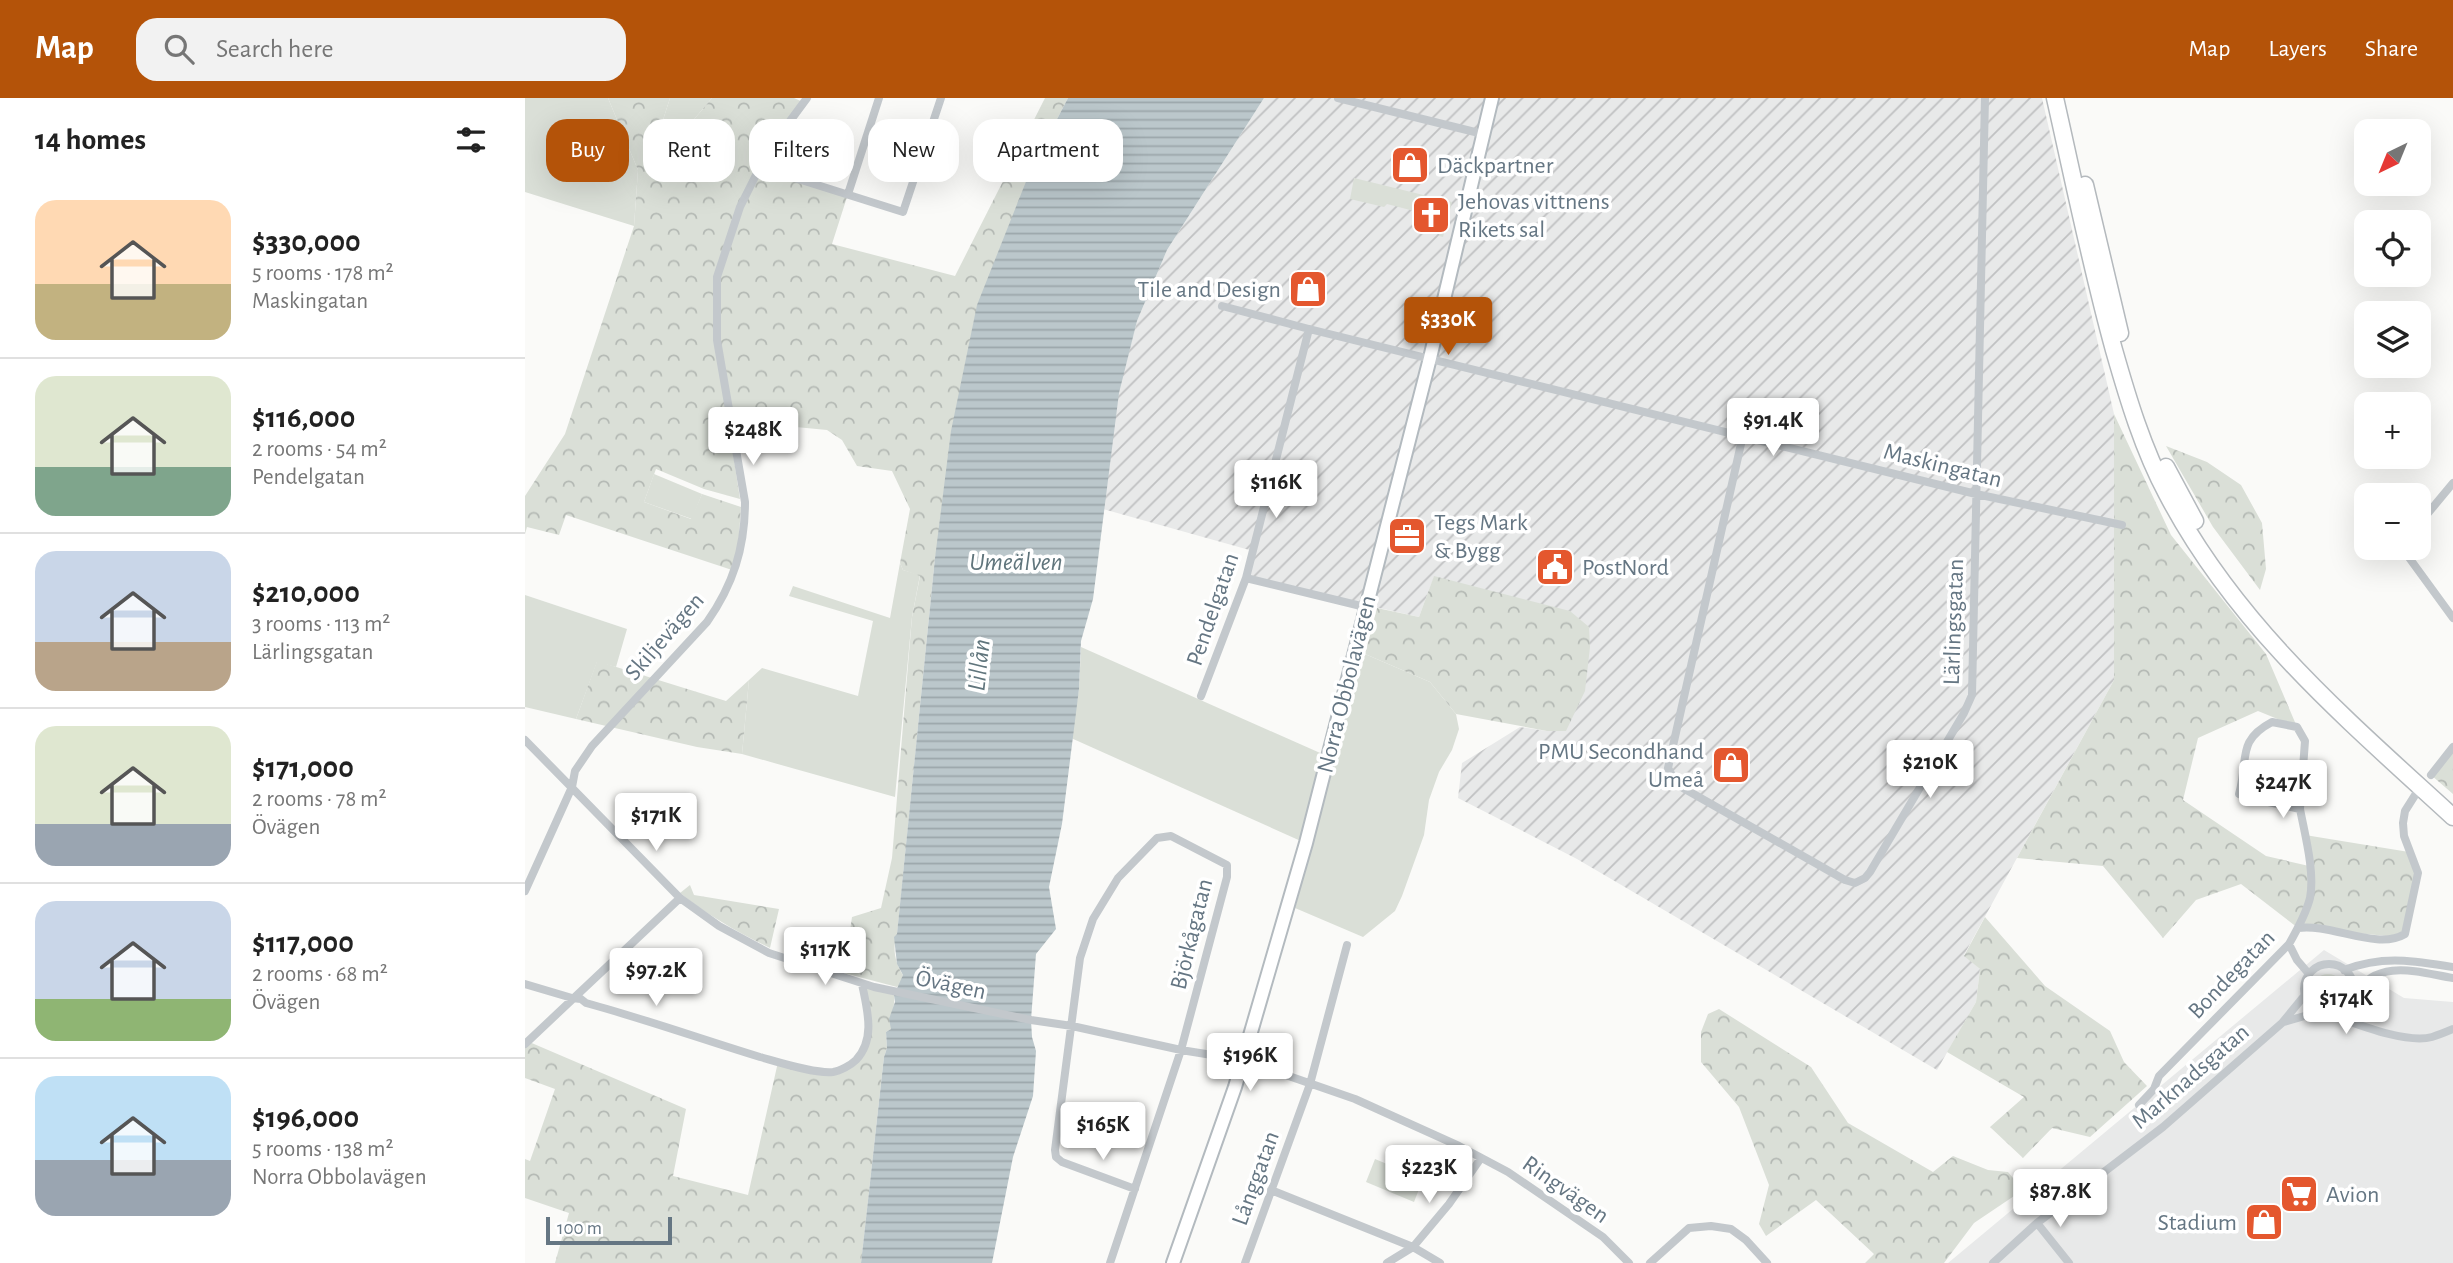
<!DOCTYPE html>
<html lang="en">
<head>
<meta charset="utf-8">
<style>
	body { margin:0; font-family:"Alegreya Sans",sans-serif; background:#f2f2f2; color:#222; height:100vh; display:flex; flex-direction:column; font-size:26px; white-space:nowrap }
	* { box-sizing:border-box; margin:0 }
	p { font-size:23px; color:#767676 }
	.icon { flex:none; width:38px; height:38px; fill:none; stroke:currentColor; stroke-width:2; stroke-linecap:round; stroke-linejoin:round }
	.map { position:relative; flex:1; overflow:hidden }
	.drawer { display:flex; flex-direction:column; background:#fff; width:525px }
	.drawer>* { flex:none }
	.guide { position:absolute; left:21px; top:21px; width:665px; height:63px; display:flex; gap:14px }
	.needle { width:46px; rotate:223deg }
	.fabs { position:absolute; left:1829px; top:21px; display:grid; gap:14px }
	.fabs a { display:grid; place-items:center; width:77px; height:77px; border-radius:14px; background:#fff; box-shadow:0 7px 28px #0002; font-size:35px }
	.scale { position:absolute; left:21px; bottom:18px; width:126px; box-sizing:border-box; padding-left:7px; border:4px solid #657683; border-top:0; font-size:19px; line-height:24px; white-space:nowrap; color:#657683; -webkit-text-stroke:5px #fff; paint-order:stroke }
	.price { position:absolute; translate:-50% -60px; padding:0 16px; border-radius:7px; background:#fff; color:#222; font-size:23px; line-height:46px; filter:drop-shadow(0 2px 4px #0008) }
	.price::after { content:''; position:absolute; left:50%; top:42px; width:21px; height:16px; margin-left:-10px; background:inherit; clip-path:polygon(0 0,100% 0,50% 100%) }
	.price.current { background:#b45309; color:#fff }
	ul { padding:0; list-style:none }
	li { display:flex; align-items:center; gap:21px; height:175px; padding:0 35px }
	li+li { border-top:2px solid #e0e0e0 }
	li span { display:grid; place-items:center; flex:none; width:196px; height:140px; border-radius:21px; color:#555 }
	li>.icon { margin-inline-start:auto }
	span .icon { width:84px; height:84px; fill:#fffc; stroke-width:1 }
	li b { font-size:30px }
	h2 { display:flex; justify-content:space-between; align-items:center; height:84px; padding:0 35px; font-size:30px }
	.tag { padding:0 24px; border-radius:21px; background:#fff; box-shadow:0 7px 28px #0002; font-size:24px; line-height:63px }
	.tag.current { background:#b45309; color:#fff }
	header { display:flex; align-items:center; gap:42px; box-sizing:border-box; height:98px; padding:0 35px; background:#b45309; color:#fff }
	header strong { font-size:33px }
	nav { display:flex; gap:38px; margin-inline-start:auto; font-size:24px }
	.search { width:490px; height:63px; background:#f2f2f2; display:flex; align-items:center; gap:18px; box-sizing:border-box; padding:0 24px; border-radius:21px; color:#767676; font-size:26px }
	main { display:flex; flex:1; min-height:0 }
	.map>svg:first-child { display:block }
	.built { fill:#e8e9e9 }
	.industrial { fill:url(#industrial-furrows) }
	.grass { fill:#dadfd7 }
	.forest { fill:url(#forest-crowns) }
	.water { fill:url(#water-rules) }
	.lines { fill:none; stroke-linecap:round; stroke-linejoin:round }
	.secondary-casing { stroke:#b3babf; stroke-width:16 }
	.highway-casing { stroke:#b4b9bd; stroke-width:19 }
	.street { stroke:#c3c8cc; stroke-width:8 }
	.secondary { stroke:#fff; stroke-width:12 }
	.highway { stroke:#fff; stroke-width:16 }
	.labels { text-anchor:middle; stroke-width:7; stroke-linejoin:round; paint-order:stroke }
	.poi-label { font-size:24px; fill:#657683; stroke:#fff; text-anchor:start }
	.street-label { font-size:24px; fill:#657683; stroke:#fff }
	.water-label { font-size:26px; font-style:italic; fill:#60757c; stroke:#fff }
</style>
</head>
<body>
<header>
<strong>Map</strong>
<div class="search"><svg class="icon" aria-label="search" viewBox="0 0 24 24"><circle cx="10" cy="10" r="6"/><path d="M15 15l6 6"/></svg>Search here</div>
<nav><a>Map</a><a>Layers</a><a>Share</a></nav>
</header>
<main>
<section class="drawer">
<h2>14 homes<svg class="icon" aria-label="filters" viewBox="0 0 24 24"><path d="M4 7h16M4 17h16"/><circle cx="9" cy="7" r="2"/><circle cx="15" cy="17" r="2"/></svg></h2>
<ul>
<li><span style="background:linear-gradient(#ffd9b3 60%,#c2b280 0)"><svg class="icon" aria-label="home" viewBox="0 0 24 24"><path d="M3 11l9-7 9 7M6 9v11h12V9"/></svg></span><div><b>$330,000</b><p>5 rooms · 178 m²</p><p>Maskingatan</p></div></li>
<li><span style="background:linear-gradient(#dfe7d0 65%,#7fa58c 0)"><svg class="icon" aria-label="home" viewBox="0 0 24 24"><path d="M3 11l9-7 9 7M6 9v11h12V9"/></svg></span><div><b>$116,000</b><p>2 rooms · 54 m²</p><p>Pendelgatan</p></div></li>
<li><span style="background:linear-gradient(#c9d6e8 65%,#b9a48a 0)"><svg class="icon" aria-label="home" viewBox="0 0 24 24"><path d="M3 11l9-7 9 7M6 9v11h12V9"/></svg></span><div><b>$210,000</b><p>3 rooms · 113 m²</p><p>Lärlingsgatan</p></div></li>
<li><span style="background:linear-gradient(#dfe7d0 70%,#9aa5b1 0)"><svg class="icon" aria-label="home" viewBox="0 0 24 24"><path d="M3 11l9-7 9 7M6 9v11h12V9"/></svg></span><div><b>$171,000</b><p>2 rooms · 78 m²</p><p>Övägen</p></div></li>
<li><span style="background:linear-gradient(#c9d6e8 70%,#8fb573 0)"><svg class="icon" aria-label="home" viewBox="0 0 24 24"><path d="M3 11l9-7 9 7M6 9v11h12V9"/></svg></span><div><b>$117,000</b><p>2 rooms · 68 m²</p><p>Övägen</p></div></li>
<li><span style="background:linear-gradient(#bfe0f5 60%,#9aa5b1 0)"><svg class="icon" aria-label="home" viewBox="0 0 24 24"><path d="M3 11l9-7 9 7M6 9v11h12V9"/></svg></span><div><b>$196,000</b><p>5 rooms · 138 m²</p><p>Norra Obbolavägen</p></div></li>
</ul>
</section>
<div class="map">
<svg width="1928" height="1165" viewBox="0 0 1928 1165">
	<defs>
		<pattern id="industrial-furrows" width="10" height="10" patternUnits="userSpaceOnUse" patternTransform="scale(1.75)"><rect width="10" height="10" fill="#e8e9e9"/><path d="M-1 1l2-2M0 10L10 0M9 11l2-2" fill="none" stroke="#c0c1c2"/></pattern>
		<pattern id="forest-crowns" width="20" height="18" patternUnits="userSpaceOnUse" patternTransform="scale(1.75)"><rect width="20" height="18" fill="#dadfd7"/><path d="M2 6a3 3 0 1 1 6 0M12 15a3 3 0 1 1 6 0" fill="none" stroke="#b4b9b4"/></pattern>
		<pattern id="water-rules" width="6" height="5" patternUnits="userSpaceOnUse" patternTransform="scale(1.75)"><rect width="6" height="5" fill="#bbc7cb"/><path d="M0 2.5h6" fill="none" stroke="#9ca6aa"/></pattern>
	</defs>
	<rect width="100%" height="100%" fill="#fafaf8"/>
	<!-- built -->
	<path class="built" d="M1799,852L1879,900L1928,904V1165H1423Z"/>
	<!-- industrial -->
	<path class="industrial" d="M739,0H1517L1589,316V582L1439,857L1455,871L1451,904L1412,972L1052,761L933,700L937,665L995,629L1022,633L909,479L894,519L721,480L728,453L578,411L593,295L612,223L642,152Z"/>
	<!-- grass -->
	<path class="grass" d="M0,0H83L113,72L109,128L0,94Z
		M145,0H187L160,32L138,22Z
		M829,80L927,104L918,139L914,138L916,128L913,127L918,105L897,101L893,114L862,106L859,109L825,101Z
		M129,376L177,396L167,421L119,404Z
		M375,465L378,472L395,477L387,519L370,699L217,656L224,582L237,570L333,598L348,523L264,498L268,488L365,520Z
		M0,497L102,531L91,569L72,564L51,621L0,609Z
		M556,549L802,658L840,556L905,584L931,616L934,631L927,652L914,674L904,702L899,737L877,798L870,813L838,839L770,810L787,748L546,640L554,591Z
		M1787 892a16 16 0 1 1 32 0a16 16 0 1 1-32 0Z
		M850,1061L898,1081L889,1104L841,1084Z"/>
	<!-- forest -->
	<path class="forest" d="M83,0H145L138,22L160,32L187,0H269L278,4L235,69L323,96L307,146L430,178L520,0H543L506,71L410,460L372,837C367,850 370,865 378,877L376,885L372,889L319,875L327,819L356,810L367,760L387,519L395,478L378,472L375,465L385,411L367,373L332,368L317,342L302,332L210,323L204,311L203,323L215,401L179,391L131,371L119,404L166,421L177,396L216,409L213,452L207,472L41,417L34,437L2,429L0,436V398L40,336L109,128L113,72Z
		M1589,316L1646,437L1741,556L1772,629L1733,613L1673,640L1658,702L1741,758L1784,768L1780,737L1884,754L1893,775L1882,829L1874,839L1773,830L1716,786L1671,802L1638,840L1578,768L1492,760L1589,582Z
		M1641,348L1682,364L1716,387L1737,425L1741,471L1735,492L1688,429Z
		M909,478L1045,513L1064,529L1065,549L1060,593L1041,633H1022L931,616L905,584L840,556L852,510L894,519Z
		M72,563L201,603L224,582L217,656L172,649L51,621Z
		M1928,649V696L1906,677Z
		M165,787L169,797L254,811L245,850C214,835 182,817 155,795Z
		M1460,819L1520,888L1585,933L1599,964L1622,988L1565,1039L1527,1030L1498,1060L1465,1029L1499,999L1422,954L1451,904L1455,871L1439,858Z
		M337,886L369,897C370,904 367,922 366,931L361,934L362,950L359,959L336,1165H30L44,1115L0,1100V1061L5,1063L30,991L0,980V945L2,943L161,1011L148,1078L223,1097L253,964L307,974L330,964L343,941Z
		M1194,911L1286,969L1323,1025L1408,1074L1428,1058L1463,1072L1483,1074L1498,1092L1449,1125L1419,1165H1340L1349,1156L1291,1102L1241,1138L1234,1126L1244,1087L1214,1009L1176,964V934L1183,916Z"/>
	<!-- water -->
	<path class="water" d="M543,0H739L642,152L612,223L594,295L568,501L556,543L554,591L537,726L524,789L531,831L511,856L506,922L507,939L511,953L508,998L488,1059L467,1165H336L359,959L362,950L361,934L366,931L364,921L370,904L369,897L378,877L372,866L369,839L372,836L410,460L426,333L452,207L506,71Z"/>
	<g class="lines">
		<defs>
			<path id="secondary" d="M648,1165L710,989L781,745L905,260L967,0"/>
			<path id="highway" d="M1530,0C1549,84 1566,169 1589,252C1603,301 1618,351 1642,396C1711,528 1820,620 1928,719
				M1560,87L1595,235
				M1641,369L1670,423"/>
		</defs>
		<!-- secondary casing -->
		<use href="#secondary" class="secondary-casing"/>
		<!-- highway casing -->
		<use href="#highway" class="highway-casing"/>
		<!-- street -->
		<path class="street" d="M813,0L958,36
			M235,69L378,114L416,0
			M323,96L354,0
			M697,208L784,231L1451,396L1597,427
			M1218,337L1143,670L1151,685L1158,690L1320,782L1330,785L1340,780L1345,774L1439,615L1447,597L1460,0
			M1894,426L1928,385
			M1877,450L1928,520
			M721,480L840,509
			M676,598L721,480L784,231
			M1747,624L1772,629L1780,643L1775,711L1721,699L1714,696C1724,661 1711,643 1747,624Z
			M0,642L155,800L194,828L244,855L349,889L506,922L547,928L656,952L718,962L830,1001L934,1048L983,1074L1078,1139L1104,1165
			M1906,677L1928,649
			M0,793L47,689L50,673L67,648L182,524C208,487 220,450 220,404L192,242V179L215,109L235,69L248,46L282,0
			M1773,830C1806,825 1852,853 1880,836L1893,775L1879,738L1878,725L1880,713L1892,694
			M1764,846L1772,862L1784,876
			M1779 891a25 25 0 1 1 50 0a25 25 0 1 1-50 0Z
			M1819,872C1859,857 1888,863 1928,869
			M0,886L47,900L56,901L61,905C120,921 176,941 235,959C253,964 290,976 308,974C315,973 326,967 331,962C351,941 342,911 337,886
			M1829,896C1854,860 1892,874 1928,880
			M1806,917C1832,926 1881,946 1907,939C1914,937 1921,934 1928,931
			M1759,924L1793,914
			M0,946L155,800
			M1614,1007L1629,991L1634,978L1764,846C1772,832 1781,816 1785,800C1790,774 1780,737 1775,711
			M746,1092L888,1149L915,1165
			M1512,1125L1544,1165
			M585,1165L656,952L702,779V767L646,738L632,740L593,780L568,821L555,860L530,1052L531,1059L537,1064L610,1091
			M720,1165L785,986L822,847
			M862,1165L888,1149L924,1106L956,1060
			M1125,1165L1164,1130L1186,1128L1206,1131L1221,1142L1242,1165
			M1468,1165L1512,1125L1638,1029L1757,925L1780,897"/>
		<!-- secondary -->
		<use href="#secondary" class="secondary"/>
		<!-- highway -->
		<use href="#highway" class="highway"/>
	</g>
	<!-- icons -->
	<defs>
		<symbol id="shop-square" viewBox="-11 -11 22 22"><rect x="-9" y="-9" width="18" height="18" rx="4" fill="#e4572e" stroke="#fff"/><path d="M-5-2.5h2.3a2.7 3.5 0 0 1 5.4 0H5L5.5 6h-11ZM-1.5-2.5h3a1.5 2.3 0 0 0-3 0Z" fill="#fff"/></symbol>
		<symbol id="church-square" viewBox="-11 -11 22 22"><rect x="-9" y="-9" width="18" height="18" rx="4" fill="#e4572e" stroke="#fff"/><path d="M-1.2-6h2.4v3.5h3.3v2.4h-3.3V6h-2.4V-.1h-3.3v-2.4h3.3Z" fill="#fff"/></symbol>
		<symbol id="office-square" viewBox="-11 -11 22 22"><rect x="-9" y="-9" width="18" height="18" rx="4" fill="#e4572e" stroke="#fff"/><path d="M-6-3h4V-5.5h4V-3h4V5H-6ZM-1-4.5V-3h2v-1.5ZM-6 0V1H6V0Z" fill="#fff"/></symbol>
		<symbol id="civic-square" viewBox="-11 -11 22 22"><rect x="-9" y="-9" width="18" height="18" rx="4" fill="#e4572e" stroke="#fff"/><path d="M-.6-6.5H3V-4.5H.6V-3L4-1V1h2V6H-6V1h2V-1L-.6-3ZM-1.2 2.5V6h2.4V2.5Z" fill="#fff"/></symbol>
		<symbol id="supermarket-square" viewBox="-11 -11 22 22"><rect x="-9" y="-9" width="18" height="18" rx="4" fill="#e4572e" stroke="#fff"/><path d="M-6-5.5h2.5l.6 2H6L4.5 2H-2.5L-4.4-4H-6ZM-1.5 3.2a1.3 1.3 0 1 0 .1 0ZM3 3.2a1.3 1.3 0 1 0 .1 0Z" fill="#fff"/></symbol>
	</defs>
	<g fill-rule="evenodd">
		<use href="#shop-square" x="863" y="45" width="44" height="44"/>
		<use href="#church-square" x="884" y="95" width="44" height="44"/>
		<use href="#shop-square" x="761" y="169" width="44" height="44"/>
		<use href="#office-square" x="860" y="416" width="44" height="44"/>
		<use href="#civic-square" x="1008" y="447" width="44" height="44"/>
		<use href="#shop-square" x="1184" y="645" width="44" height="44"/>
		<use href="#supermarket-square" x="1752" y="1074" width="44" height="44"/>
		<use href="#shop-square" x="1717" y="1102" width="44" height="44"/>
	</g>
	<g class="labels">
		<!-- poi labels -->
		<g class="poi-label">
			<text x="912" y="75">Däckpartner</text>
			<text x="933" y="111">Jehovas vittnens<tspan x="933" dy="28">Rikets sal</tspan></text>
			<text x="756" y="199" text-anchor="end">Tile and Design</text>
			<text x="909" y="432">Tegs Mark<tspan x="909" dy="28">&amp; Bygg</tspan></text>
			<text x="1057" y="477">PostNord</text>
			<text x="1179" y="661" text-anchor="end">PMU Secondhand<tspan x="1179" dy="28">Umeå</tspan></text>
			<text x="1801" y="1104">Avion</text>
			<text x="1712" y="1132" text-anchor="end">Stadium</text>
		</g>
		<!-- street labels -->
		<g class="street-label">
			<text transform="translate(1418 367) rotate(14)" y="8">Maskingatan</text>
			<text transform="translate(687 511) rotate(-71)" y="8">Pendelgatan</text>
			<text transform="translate(1428 524) rotate(-88)" y="8">Lärlingsgatan</text>
			<text transform="translate(139 538) rotate(-49)" y="8">Skiljevägen</text>
			<text transform="translate(821 586) rotate(-76)" y="8">Norra Obbolavägen</text>
			<text transform="translate(666 836) rotate(-76)" y="8">Björkågatan</text>
			<text transform="translate(1706 876) rotate(-46)" y="8">Bondegatan</text>
			<text transform="translate(426 886) rotate(12)" y="8">Övägen</text>
			<text transform="translate(1665 978) rotate(-41)" y="8">Marknadsgatan</text>
			<text transform="translate(730 1080) rotate(-70)" y="8">Långgatan</text>
			<text transform="translate(1041 1091) rotate(35)" y="8">Ringvägen</text>
		</g>
		<!-- water labels -->
		<g class="water-label">
			<text x="491" y="472">Umeälven</text>
			<text transform="translate(453 567) rotate(-84)" y="9">Lillån</text>
		</g>
	</g>
</svg>
<div class="fabs">
<a><svg class="needle" viewBox="-14 -14 28 28"><path d="M0-13l5 13h-10z" fill="#e53935"/><path d="M0 13l5-13h-10z" fill="#767676"/></svg></a>
<a><svg class="icon" aria-label="locate" viewBox="0 0 24 24"><circle cx="12" cy="12" r="6"/><path d="M12 2v4M12 18v4M2 12h4M18 12h4"/></svg></a>
<a><svg class="icon" aria-label="layers" viewBox="0 0 24 24"><path d="M12 4l9 5-9 5-9-5zM3 14l9 5 9-5"/></svg></a>
<a>+</a>
<a>−</a>
</div>
<div class="scale">100 m</div>
<b class="price current" style="left:923px;top:259px">$330K</b>
<b class="price" style="left:1248px;top:360px">$91.4K</b>
<b class="price" style="left:228px;top:369px">$248K</b>
<b class="price" style="left:751px;top:422px">$116K</b>
<b class="price" style="left:1405px;top:702px">$210K</b>
<b class="price" style="left:1758px;top:722px">$247K</b>
<b class="price" style="left:131px;top:755px">$171K</b>
<b class="price" style="left:300px;top:889px">$117K</b>
<b class="price" style="left:131px;top:910px">$97.2K</b>
<b class="price" style="left:1821px;top:938px">$174K</b>
<b class="price" style="left:725px;top:995px">$196K</b>
<b class="price" style="left:578px;top:1064px">$165K</b>
<b class="price" style="left:904px;top:1107px">$223K</b>
<b class="price" style="left:1535px;top:1131px">$87.8K</b>
<div class="guide">
<a class="tag current">Buy</a>
<a class="tag">Rent</a>
<a class="tag">Filters</a>
<a class="tag">New</a>
<a class="tag">Apartment</a>
</div>
</div>
</main>
</body>
</html>
